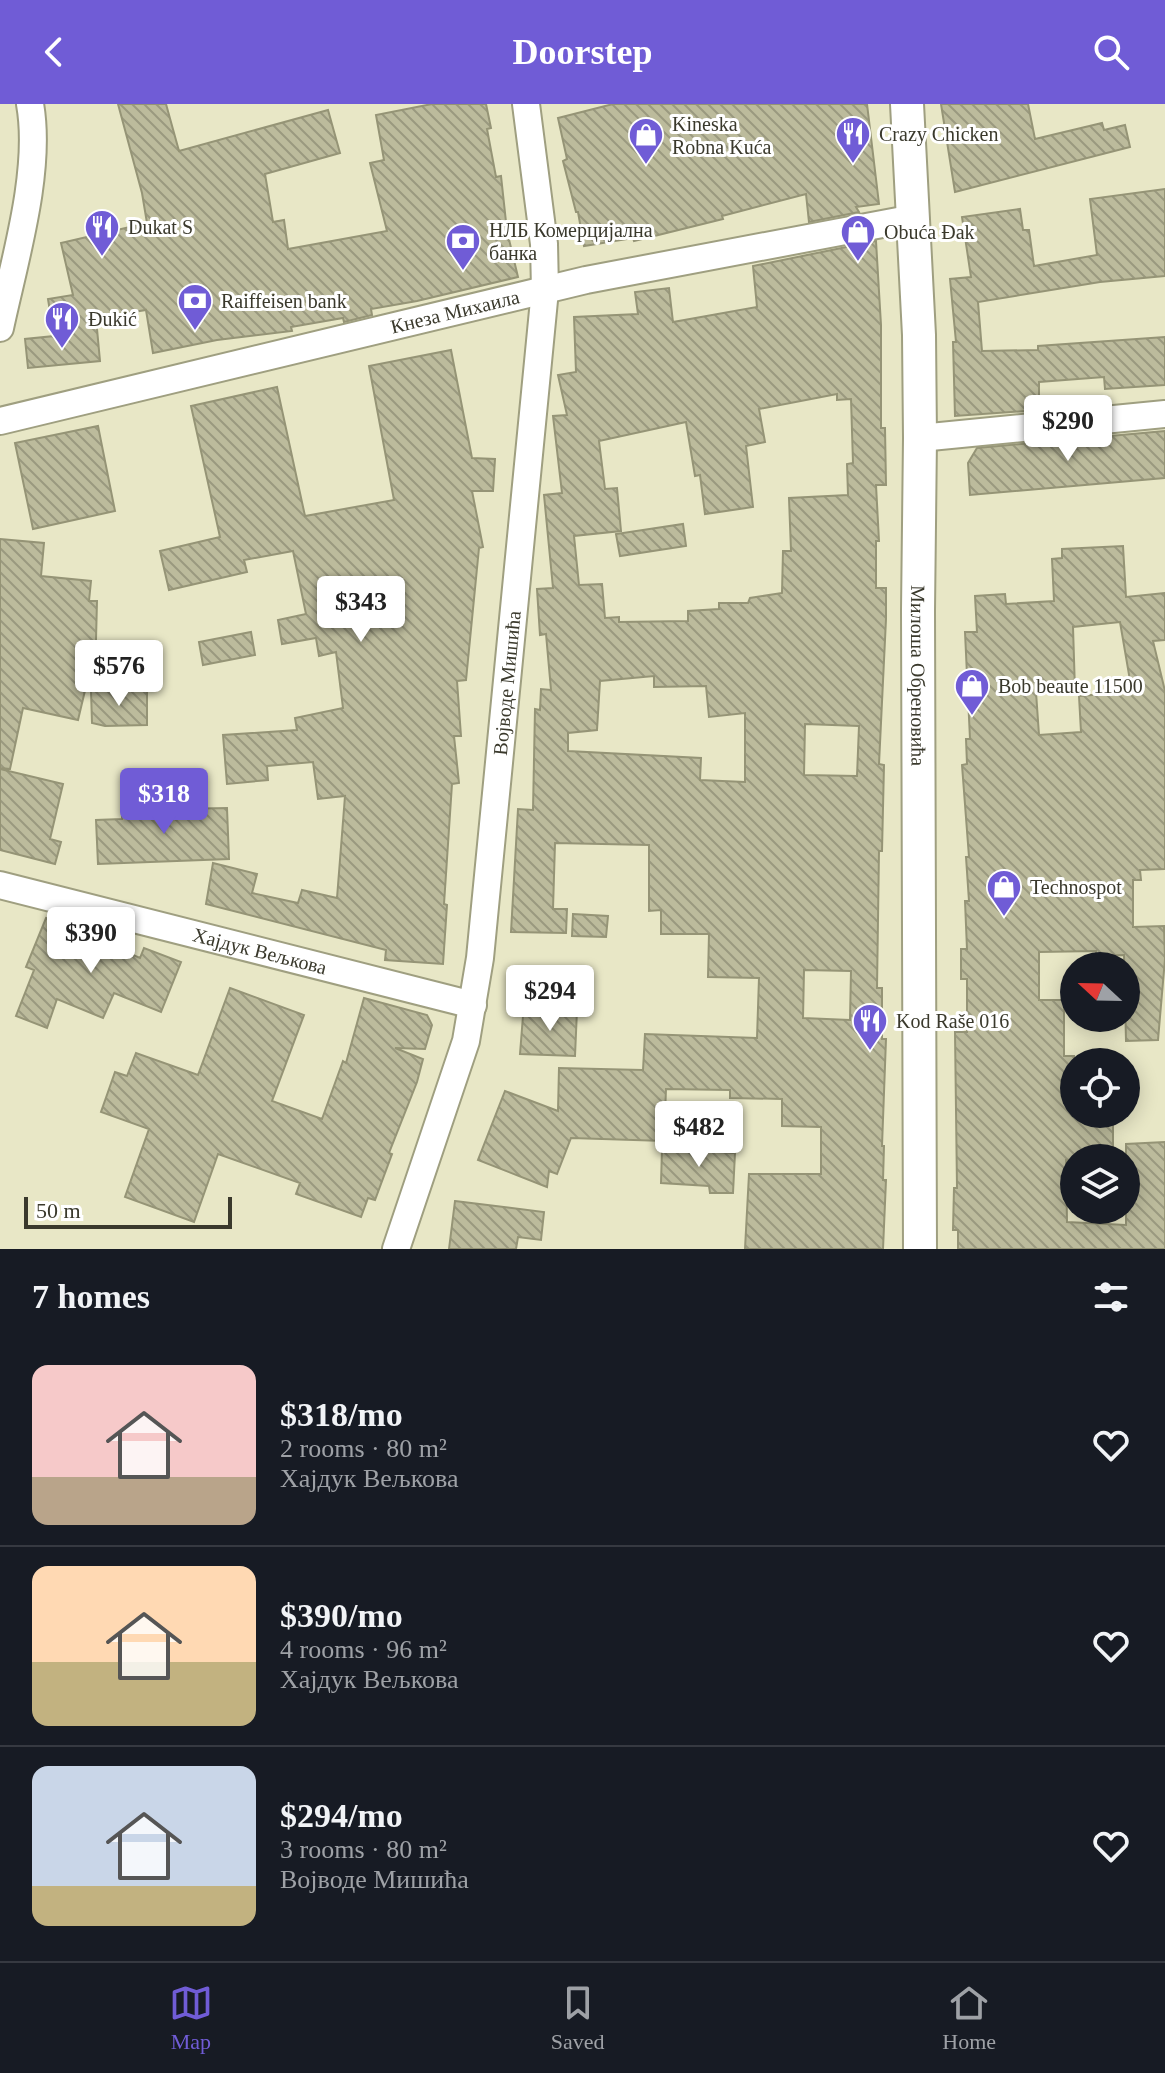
<!DOCTYPE html>
<html lang="en">
<head>
<meta charset="utf-8">
<style>
	body { margin:0; font-family:Georgia,serif; background:#242831; color:#f1f3f6; height:100vh; display:flex; flex-direction:column; font-size:30px; white-space:nowrap }
	* { box-sizing:border-box; margin:0 }
	p { font-size:26px; color:#9ea1a6 }
	.icon { flex:none; width:44px; height:44px; fill:none; stroke:currentColor; stroke-width:2; stroke-linecap:round; stroke-linejoin:round }
	.map { position:relative; height:1145px; overflow:hidden }
	.details { display:flex; flex-direction:column; background:#171b24; flex:1 }
	.details>* { flex:none }
	.needle { width:52px; rotate:292deg }
	.controls { position:absolute; left:1060px; top:848px; display:grid; gap:16px }
	.controls a { display:grid; place-items:center; width:80px; height:80px; border-radius:50%; background:#171b24; box-shadow:0 4px 20px #0003; font-size:40px }
	.scale { position:absolute; left:24px; bottom:20px; width:208px; box-sizing:border-box; padding-left:8px; border:4px solid #3a392c; border-top:0; font-size:22px; line-height:28px; white-space:nowrap; color:#3a392c; -webkit-text-stroke:6px #fff; paint-order:stroke }
	.price { position:absolute; translate:-50% -68px; padding:0 18px; border-radius:8px; background:#fff; color:#222; font-size:26px; line-height:52px; filter:drop-shadow(0 2px 4px #0008) }
	.price::after { content:''; position:absolute; left:50%; top:48px; width:24px; height:18px; margin-left:-12px; background:inherit; clip-path:polygon(0 0,100% 0,50% 100%) }
	.price.on { background:#705cd6; color:#fff }
	ul { padding:0; list-style:none }
	li { display:flex; align-items:center; gap:24px; height:200px; padding:0 32px }
	li+li { border-top:2px solid #363941 }
	li span { display:grid; place-items:center; flex:none; width:224px; height:160px; border-radius:16px; color:#555 }
	li>.icon { margin-inline-start:auto }
	span .icon { width:96px; height:96px; fill:#fffc; stroke-width:1 }
	li b { font-size:34px }
	h2 { display:flex; justify-content:space-between; align-items:center; height:96px; padding:0 32px; font-size:34px }
	header { display:flex; justify-content:space-between; align-items:center; height:104px; padding:0 32px; background:#705cd6; color:#fff; font-size:36px; font-weight:600 }
	.dock { display:flex; justify-content:space-around; align-items:center; height:112px; border-top:2px solid #363941; background:#171b24; font-size:22px; color:#9ea1a6 }
	.dock a { display:grid; justify-items:center; gap:4px }
	.dock .on { color:#705cd6 }
	.map>svg:first-child { display:block }
	.building { fill:url(#building-back-hatch); stroke:#959476; stroke-width:2; fill-rule:evenodd }
	.lines { fill:none; stroke-linecap:round; stroke-linejoin:round }
	.minor-casing { stroke:#9f9f80; stroke-width:30 }
	.tertiary-casing { stroke:#9f9f80; stroke-width:36 }
	.minor { stroke:#fff; stroke-width:26 }
	.tertiary { stroke:#fff; stroke-width:32 }
	.labels { text-anchor:middle; stroke-width:6; stroke-linejoin:round; paint-order:stroke }
	.poi-label { font-size:20px; fill:#3a392c; stroke:#fff; text-anchor:start }
	.street-label { font-size:20px; fill:#3a392c; stroke:#fff }
</style>
</head>
<body>
<header><svg class="icon" aria-label="back" viewBox="0 0 24 24"><path d="M15 5l-7 7 7 7"/></svg>Doorstep<svg class="icon" aria-label="search" viewBox="0 0 24 24"><circle cx="10" cy="10" r="6"/><path d="M15 15l6 6"/></svg></header>
<div class="map">
<svg width="1165" height="1145" viewBox="0 0 1165 1145">
	<defs>
		<pattern id="building-back-hatch" width="6" height="6" patternUnits="userSpaceOnUse" patternTransform="scale(2)"><rect width="6" height="6" fill="#bcbb9c"/><path d="M-1 5l2 2M0 0l6 6M5-1l2 2" fill="none" stroke="#9a997f"/></pattern>
	</defs>
	<rect width="100%" height="100%" fill="#e8e7c6"/>
	<!-- building -->
	<path class="building" d="M118,0H166L179,47L328,6L340,49L265,70L273,118L284,116L288,145L387,127L370,59L384,56L376,11L432,0H486L491,24L487,25L496,73L501,72L507,127L518,173L417,197L371,205L372,211L344,218L343,214L291,223L292,227L217,236L153,249L146,206L96,214L100,257L28,264L25,235L54,232L48,195L73,191L61,139L147,119L142,89Z
		M613,0H867L879,100L856,103L859,108L809,118L806,90L722,112L723,115L634,137L633,134L584,142L578,108H576L563,57L567,55L558,14Z
		M941,0H1028L1035,35L1102,19L1104,26L1125,21L1130,43L955,88Z
		M1165,85V172L1100,178L978,198L982,247L1038,246V242L1165,233V281L1105,285L1104,273L1039,278V306L955,312L953,238H956L950,175L971,173L962,113L1020,105L1023,126H1029L1034,162L1097,151L1090,95Z
		M876,137L881,221V324H885L886,381H876L879,437H876V484H886V515L879,660L884,661L882,747H879L877,884H882V935H886L882,1042H884L883,1076H886L883,1145H745L749,1070H821V1023L782,1022V995L730,994V986L666,985L664,1037L571,1034L557,1070L549,1067L547,1083L478,1056L505,987L558,1007L559,964L643,966L645,930L757,934L759,874L708,873L709,830H661V806L649,807V741L555,739L553,805H567L566,829L511,828L518,705L533,706L535,605L540,606L541,585L551,586L546,530L540,531L537,485L553,484L544,391L562,389L553,312L567,311L558,271L576,268L574,213L638,210L635,188L669,184L673,218L757,203L753,162ZM837,290V296L851,295L853,359L847,360L848,391L789,394L791,447H783L782,489L750,494L748,499H719V505L688,507V517L619,518V513L605,514L602,480L579,481L574,432L621,427L617,384L605,385L599,337L686,318L695,372L700,371L705,410L753,403L746,342L765,338L759,305ZM654,572V583L706,582L709,613L745,609V678L700,676L701,654L568,647V629L597,626L600,577ZM805,620L859,622L857,672L804,671ZM804,866L851,867L850,916L803,914Z
		M451,246L472,354L495,355L493,387H472L483,443L479,444L466,576L457,577L461,632H454L459,679L452,680L444,800L447,801L443,860L385,856L386,846L206,800L213,759L257,770L252,789L298,799L302,786L337,794L345,692L318,695L313,658L267,662L268,676L227,680L223,631L297,626L295,614L343,604L336,548L319,552L316,534L282,540L278,516L306,510L293,447L244,456L247,468L169,486L160,447L220,433L191,302L277,283L305,412L394,396L369,262Z
		M98,322L115,407L33,425L15,339Z
		M1165,327V374L970,391L968,359L977,344Z
		M683,420L686,442L620,452L616,430Z
		M0,435L44,439L41,472L91,477L89,497H97L95,574H88L78,616L23,604L10,665L0,664Z
		M1123,442L1126,493L1165,489V536L1153,537L1165,587V765L1140,766L1141,776H1133V823L1164,822L1165,855L1158,936L1126,937L1124,851L1096,852V847L1039,848V896H1064V952H1074V1012L1113,1013V1054L1066,1056L1067,1118L1126,1121V1040L1165,1038V1145H958V1126H953L954,1084H957L955,928H967V875H961V845H967L965,797H969L966,753H969L962,661L967,660L966,635H970L965,528H977L975,492L1005,490L1006,500L1054,497L1052,455L1062,454V445ZM1120,518L1132,588L1079,592L1081,628L1039,631L1036,588L1075,587L1073,523Z
		M251,528L255,551L203,561L199,538Z
		M147,586V621L105,622L92,619L91,587Z
		M0,665L63,680L50,735L61,738L55,760L0,746Z
		M227,704L229,755L98,760L96,716L122,715V706Z
		M573,810L608,812L606,833L572,832Z
		M46,814L140,854L144,844L181,858L161,908L114,889L103,914L57,895L47,924L16,912L34,866L26,863Z
		M230,884L304,911L272,997L322,1015L343,957L346,959L364,894L427,911L432,921L425,945L395,944L423,955L417,978L389,1049L392,1050L375,1096L368,1094L361,1113L296,1090L300,1079L218,1050L194,1118L125,1093L149,1025L101,1008L115,968L127,972L136,949L198,971Z
		M539,905L577,906L575,952L520,950L523,912H538Z
		M662,1045L735,1049L733,1089H710L709,1082L661,1079Z
		M455,1097L544,1108L541,1136L518,1133L516,1145H449Z"/>
	<g class="lines">
		<defs>
			<g id="minor">
				<path d="M0,224C14,158 42,67 30,0"/>
				<path id="s1" d="M0,317L586,176L914,114"/>
				<path d="M920,334L1165,310"/>
				<path id="s2" d="M0,781L473,901"/>
				<path id="s3" d="M396,1145L466,937L480,854L545,186L544,140L526,0"/>
			</g>
			<g id="tertiary">
				<path id="s4" d="M907,0L919,231L920,334L918,507L920,1145"/>
			</g>
		</defs>
		<!-- minor casing -->
		<use href="#minor" class="minor-casing"/>
		<!-- tertiary casing -->
		<use href="#tertiary" class="tertiary-casing"/>
		<!-- minor -->
		<use href="#minor" class="minor"/>
		<!-- tertiary -->
		<use href="#tertiary" class="tertiary"/>
	</g>
	<!-- icons -->
	<defs>
		<symbol id="restaurant-pin" viewBox="-11 -11 22 30"><path d="M0 17L-7.5 6A9.5 9.5 0 1 1 7.5 6Z" fill="#705cd6" stroke="#fff"/><path d="M-5-6h1v4h1v-4h1v4h1v-4h1v5L-1.5 .5V6h-2V.5L-5-1ZM5-6V6H3V1.5H1.5Q1.5-4 5-6Z" fill="#fff"/></symbol>
		<symbol id="shop-pin" viewBox="-11 -11 22 30"><path d="M0 17L-7.5 6A9.5 9.5 0 1 1 7.5 6Z" fill="#705cd6" stroke="#fff"/><path d="M-5-2.5h2.3a2.7 3.5 0 0 1 5.4 0H5L5.5 6h-11ZM-1.5-2.5h3a1.5 2.3 0 0 0-3 0Z" fill="#fff"/></symbol>
		<symbol id="bank-pin" viewBox="-11 -11 22 30"><path d="M0 17L-7.5 6A9.5 9.5 0 1 1 7.5 6Z" fill="#705cd6" stroke="#fff"/><path d="M-6-4H6V4H-6ZM0-2.3a2.3 2.3 0 1 0 0 4.6a2.3 2.3 0 1 0 0-4.6Z" fill="#fff"/></symbol>
	</defs>
	<g fill-rule="evenodd">
		<use href="#restaurant-pin" x="833" y="10" width="40" height="54"/>
		<use href="#shop-pin" x="626" y="11" width="40" height="54"/>
		<use href="#restaurant-pin" x="82" y="103" width="40" height="54"/>
		<use href="#shop-pin" x="838" y="108" width="40" height="54"/>
		<use href="#bank-pin" x="443" y="117" width="40" height="54"/>
		<use href="#bank-pin" x="175" y="177" width="40" height="54"/>
		<use href="#restaurant-pin" x="42" y="195" width="40" height="54"/>
		<use href="#shop-pin" x="952" y="562" width="40" height="54"/>
		<use href="#shop-pin" x="984" y="763" width="40" height="54"/>
		<use href="#restaurant-pin" x="850" y="897" width="40" height="54"/>
	</g>
	<g class="labels">
		<!-- poi labels -->
		<g class="poi-label">
			<text x="672" y="27">Kineska<tspan x="672" dy="23">Robna Kuća</tspan></text>
			<text x="879" y="37">Crazy Chicken</text>
			<text x="128" y="130">Dukat S</text>
			<text x="489" y="133">НЛБ Комерцијална<tspan x="489" dy="23">банка</tspan></text>
			<text x="884" y="135">Obuća Đak</text>
			<text x="221" y="204">Raiffeisen bank</text>
			<text x="88" y="222">Đukić</text>
			<text x="998" y="589">Bob beaute 11500</text>
			<text x="1030" y="790">Technospot</text>
			<text x="896" y="924">Kod Raše 016</text>
		</g>
		<!-- street labels -->
		<g class="street-label">
			<text dy="7" stroke="none"><textPath href="#s1" startOffset="468">Кнеза Михаила</textPath></text>
			<text dy="7" stroke="none"><textPath href="#s4" startOffset="572">Милоша Обреновића</textPath></text>
			<text dy="7" stroke="none"><textPath href="#s3" startOffset="580">Војводе Мишића</textPath></text>
			<text dy="7" stroke="none"><textPath href="#s2" startOffset="268">Хајдук Вељкова</textPath></text>
		</g>
	</g>
</svg>
<div class="controls">
<a><svg class="needle" viewBox="-14 -14 28 28"><path d="M0-13l5 13h-10z" fill="#e53935"/><path d="M0 13l5-13h-10z" fill="#9ea1a6"/></svg></a>
<a><svg class="icon" aria-label="locate" viewBox="0 0 24 24"><circle cx="12" cy="12" r="6"/><path d="M12 2v4M12 18v4M2 12h4M18 12h4"/></svg></a>
<a><svg class="icon" aria-label="layers" viewBox="0 0 24 24"><path d="M12 4l9 5-9 5-9-5zM3 14l9 5 9-5"/></svg></a>
</div>
<div class="scale">50 m</div>
<b class="price" style="left:1068px;top:359px">$290</b>
<b class="price" style="left:361px;top:540px">$343</b>
<b class="price" style="left:119px;top:604px">$576</b>
<b class="price on" style="left:164px;top:732px">$318</b>
<b class="price" style="left:91px;top:871px">$390</b>
<b class="price" style="left:550px;top:929px">$294</b>
<b class="price" style="left:699px;top:1065px">$482</b>
</div>
<section class="details">
<h2>7 homes<svg class="icon" aria-label="filters" viewBox="0 0 24 24"><path d="M4 7h16M4 17h16"/><circle cx="9" cy="7" r="2"/><circle cx="15" cy="17" r="2"/></svg></h2>
<ul>
<li><span style="background:linear-gradient(#f6c9c9 70%,#b9a48a 0)"><svg class="icon" aria-label="home" viewBox="0 0 24 24"><path d="M3 11l9-7 9 7M6 9v11h12V9"/></svg></span><div><b>$318/mo</b><p>2 rooms · 80 m²</p><p>Хајдук Вељкова</p></div><svg class="icon" aria-label="heart" viewBox="0 0 24 24"><path d="M12 20l-8-8c-3-5 5-10 8-4 3-6 11-1 8 4z"/></svg></li>
<li><span style="background:linear-gradient(#ffd9b3 60%,#c2b280 0)"><svg class="icon" aria-label="home" viewBox="0 0 24 24"><path d="M3 11l9-7 9 7M6 9v11h12V9"/></svg></span><div><b>$390/mo</b><p>4 rooms · 96 m²</p><p>Хајдук Вељкова</p></div><svg class="icon" aria-label="heart" viewBox="0 0 24 24"><path d="M12 20l-8-8c-3-5 5-10 8-4 3-6 11-1 8 4z"/></svg></li>
<li><span style="background:linear-gradient(#c9d6e8 75%,#c2b280 0)"><svg class="icon" aria-label="home" viewBox="0 0 24 24"><path d="M3 11l9-7 9 7M6 9v11h12V9"/></svg></span><div><b>$294/mo</b><p>3 rooms · 80 m²</p><p>Војводе Мишића</p></div><svg class="icon" aria-label="heart" viewBox="0 0 24 24"><path d="M12 20l-8-8c-3-5 5-10 8-4 3-6 11-1 8 4z"/></svg></li>
</ul>
</section>
<nav class="dock">
<a class="on"><svg class="icon" aria-label="map" viewBox="0 0 24 24"><path d="M3 6l6-2 6 2 6-2v14l-6 2-6-2-6 2zM9 4v14M15 6v14"/></svg>Map</a>
<a><svg class="icon" aria-label="saved" viewBox="0 0 24 24"><path d="M7 4h10v16l-5-4-5 4z"/></svg>Saved</a>
<a><svg class="icon" aria-label="home" viewBox="0 0 24 24"><path d="M3 11l9-7 9 7M6 9v11h12V9"/></svg>Home</a>
</nav>
</body>
</html>
